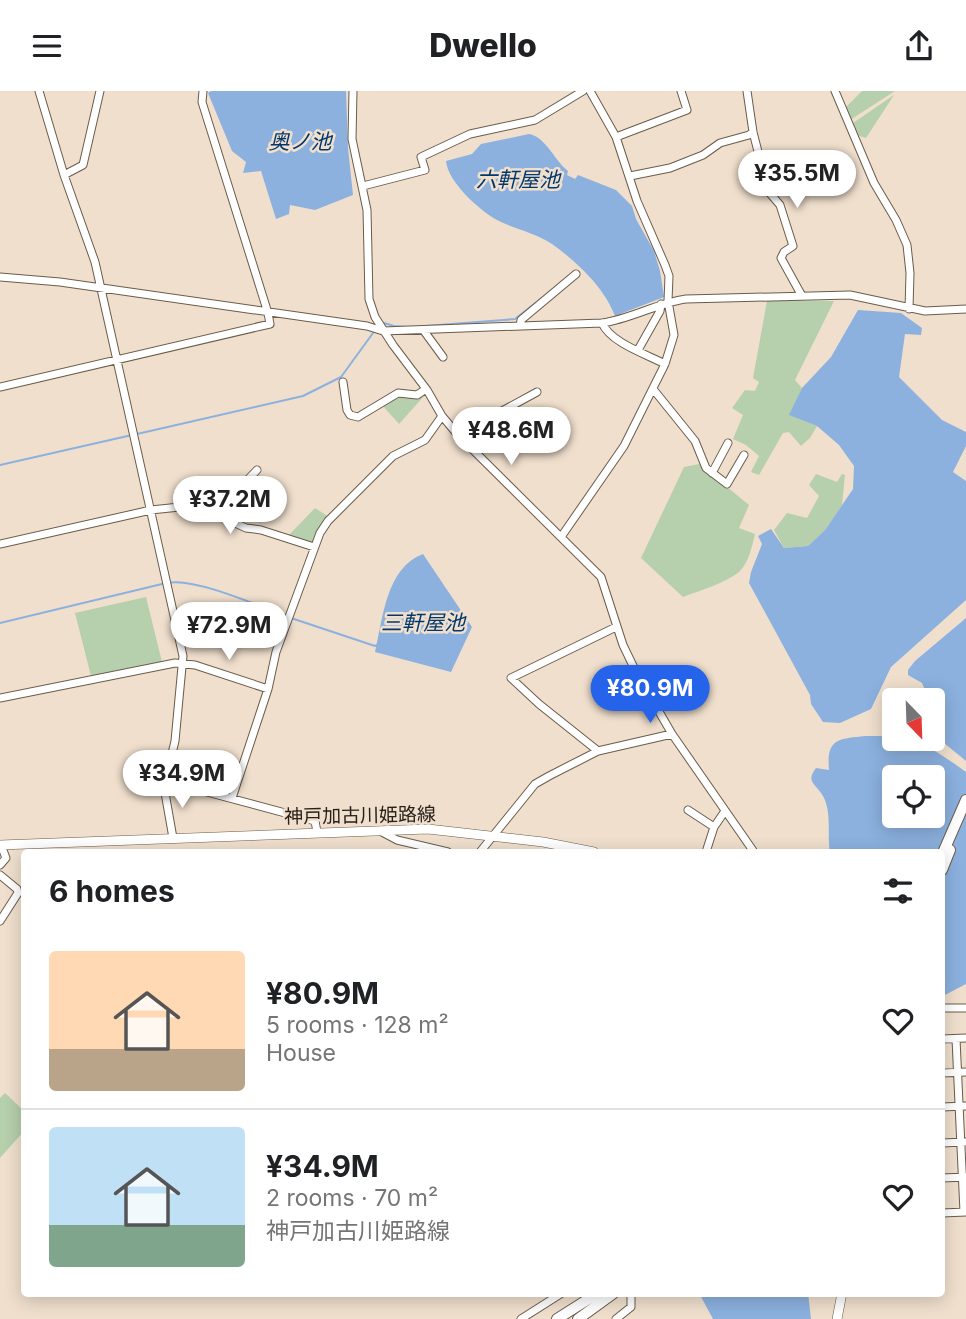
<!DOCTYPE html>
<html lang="en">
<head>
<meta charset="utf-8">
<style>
	body { margin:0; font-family:Inter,"Noto Sans JP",sans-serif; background:#f6f6f6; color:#202124; height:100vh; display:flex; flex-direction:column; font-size:26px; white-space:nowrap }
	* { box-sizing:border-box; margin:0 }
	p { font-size:23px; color:#757577 }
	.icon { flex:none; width:38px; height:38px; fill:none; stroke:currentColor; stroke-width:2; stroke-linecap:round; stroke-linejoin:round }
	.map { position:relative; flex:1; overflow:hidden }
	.side { position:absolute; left:21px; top:758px; width:924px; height:448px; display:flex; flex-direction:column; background:#fff; border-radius:7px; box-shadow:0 4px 18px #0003 }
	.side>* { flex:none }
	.needle { width:46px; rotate:157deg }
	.fabs { position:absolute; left:882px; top:597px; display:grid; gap:14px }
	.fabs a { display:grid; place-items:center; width:63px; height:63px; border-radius:7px; background:#fff; box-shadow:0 4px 18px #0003; font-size:35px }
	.price { position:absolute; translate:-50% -60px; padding:0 16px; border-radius:24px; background:#fff; color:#222; font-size:23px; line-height:46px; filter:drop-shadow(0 2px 4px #0008) }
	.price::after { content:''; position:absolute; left:50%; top:42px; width:21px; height:16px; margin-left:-10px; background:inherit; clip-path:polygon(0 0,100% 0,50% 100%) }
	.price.current { background:#2563eb; color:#fff }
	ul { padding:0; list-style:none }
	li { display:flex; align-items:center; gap:21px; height:175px; padding:0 28px }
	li+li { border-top:2px solid #e0e0e0 }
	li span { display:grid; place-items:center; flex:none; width:196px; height:140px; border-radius:7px; color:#555 }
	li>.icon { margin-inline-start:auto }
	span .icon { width:84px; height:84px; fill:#fffc; stroke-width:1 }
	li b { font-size:30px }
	h2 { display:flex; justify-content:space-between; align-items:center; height:84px; padding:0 28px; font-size:30px }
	header { display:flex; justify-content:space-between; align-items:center; height:91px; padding:0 28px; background:#fff; font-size:32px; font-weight:800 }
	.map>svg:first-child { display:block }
	.green { fill:#b6cfac }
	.water { fill:#8cb1df; fill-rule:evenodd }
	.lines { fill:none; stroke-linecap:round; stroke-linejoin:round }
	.stream { stroke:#8cb1df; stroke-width:2 }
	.minor-casing { stroke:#6a5c4b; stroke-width:9 }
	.major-casing { stroke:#6a5c4b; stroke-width:10 }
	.highway-casing { stroke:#6a5c4b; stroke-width:12 }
	.minor { stroke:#fff; stroke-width:7 }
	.major { stroke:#fff; stroke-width:9 }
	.highway { stroke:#fff; stroke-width:10 }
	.labels { text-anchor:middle; stroke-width:5; stroke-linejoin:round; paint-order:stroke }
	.street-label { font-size:19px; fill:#27211a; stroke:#f0dfcd }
	.water-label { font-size:21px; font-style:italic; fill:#00386e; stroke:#f0dfcd }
</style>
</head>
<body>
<header><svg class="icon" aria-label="menu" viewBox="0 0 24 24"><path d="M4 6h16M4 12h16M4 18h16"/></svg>Dwello<svg class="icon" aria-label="share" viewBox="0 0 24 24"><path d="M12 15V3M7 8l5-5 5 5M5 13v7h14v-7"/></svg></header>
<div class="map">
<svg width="966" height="1228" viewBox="0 0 966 1228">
	<rect width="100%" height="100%" fill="#f0dfcd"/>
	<!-- green -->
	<path class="green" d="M862,0H895L850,29L845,17Z
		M894,4L866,47L854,43L851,35L853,32Z
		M767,210H834L795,289L802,297L790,324L817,335L810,347L801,355L789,341L783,342L759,384L751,381L759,365L746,354L733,348L743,324L732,317L745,299L755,300L759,291L753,287Z
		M422,303L425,304L399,333L382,314L395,304Z
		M699,373L749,414L739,437L755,443C752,455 749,471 740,480C728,491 699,500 683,506L641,467L684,376Z
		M816,383L837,391L842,383L845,384L842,414L825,439L808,455L784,457L774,439L787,422L807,427L819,405L809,394Z
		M315,417L329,426L313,453L288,445Z
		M146,506L162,571L91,585L75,522Z
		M5,1002L24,1020V1040L0,1067V1007Z"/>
	<!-- water -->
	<path class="water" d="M211,0H346L348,57L353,104L315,119L290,114L289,123L276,128L261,80L243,82L246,71L232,60L208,2Z
		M529,43C546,46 554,69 568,80L567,84L575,88L578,84L616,99L632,115L636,128L654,160L660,180L664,206L615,225C604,196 577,171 552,153C536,142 514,138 497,129C479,119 448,91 446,70L472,63L481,53Z
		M858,219L901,222L922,237L921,244L905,243L899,286L942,329L966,341V355L953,381L966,390V509L891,576L871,618L840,632L823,631L811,613L810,604L749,492L751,481L762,453L758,445L771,438L784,457L808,455L825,439L853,398L854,375L839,354L817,335L789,324L802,297L831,266Z
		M423,463L472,536L451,581L375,561C383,527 386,477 423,463Z
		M966,527V670L933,643V609H929L922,592L908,584V579L915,570Z
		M865,645C913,644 927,653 966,681V893L943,905L942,761H830C827,743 832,721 823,705C816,693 805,691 816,677L829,679C826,647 839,648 865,645ZM894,686H933V724H894Z
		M699,1202H808L811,1228H713Z"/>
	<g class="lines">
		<!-- stream -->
		<path class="stream" d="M384,232L394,235L407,236
			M426,235L515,228L562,191
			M137,343L303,305L341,286L373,242
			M0,374L132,344
			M168,492C193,486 259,515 286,525
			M291,527L375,555L378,553
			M0,532L162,493"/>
		<defs>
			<path id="minor" d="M39,0L64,84L95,171L183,565L175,650L164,696L173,747
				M353,0L352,48L367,119L369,208L375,226L393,254L427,299L442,325L458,344L601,486L623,554L636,581L672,643L754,761
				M747,0L753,41L768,100L780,114L793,155L784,161L781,167L802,205
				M835,0L874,92L896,129L907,154L910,182L909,218
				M616,46L687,19L681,0
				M64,84L83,74L100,0
				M630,85L670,77L703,64L720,52L749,44L753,41
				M363,95L425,79L421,66L470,43L535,29L583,0
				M0,186L60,191L367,235L383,240L602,232C631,228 657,212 686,208L850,204L925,220L966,218
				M602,232C611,252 646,263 665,273
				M520,235L521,229L576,183
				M424,240L443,266
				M638,259L660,220L661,213
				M343,291L347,319L350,324L358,326L398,302L417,304L426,298
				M0,296L270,233L268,222L202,11L203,0
				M653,298L695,350L706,377L727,393L744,364
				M458,344L537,301
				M712,382L728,352
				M229,430L231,406L257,379
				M561,446L624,355L665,273L674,244L668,210L669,185L665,174L637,110L616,46L590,0
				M0,453L151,419L208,413L226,428L246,437L261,439L314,456
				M0,607L175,572L195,574L268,598
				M598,660L539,613L511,587L616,536
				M166,690L315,730L317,741
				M232,707L268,598L276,561L320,442L328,430L393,365L425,349L442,325
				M688,719L714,736
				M380,740L397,749L448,761
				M480,761L535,693L549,685L598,660L672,643
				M706,761L714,736L725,720
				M0,774L6,767L1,754
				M0,784L17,798L18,802L0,830
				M942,917H966
				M942,948L966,947
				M956,948L964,1121
				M942,982L966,981
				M942,1016L966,1015
				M942,1052L966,1051
				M942,1087L965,1086
				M942,1122L966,1121
				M521,1228L562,1202
				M616,1228L631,1216V1202"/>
			<path id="major" d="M0,754L428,738L543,751L594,761
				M837,1228L842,1202"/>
			<path id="highway" d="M942,764L966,709
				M942,779L950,759
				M557,1228L598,1202
				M578,1228L614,1202"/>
		</defs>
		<!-- minor casing -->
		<use href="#minor" class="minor-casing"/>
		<!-- major casing -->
		<use href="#major" class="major-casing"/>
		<!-- highway casing -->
		<use href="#highway" class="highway-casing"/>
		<!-- minor -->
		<use href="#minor" class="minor"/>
		<!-- major -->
		<use href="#major" class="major"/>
		<!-- highway -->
		<use href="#highway" class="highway"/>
	</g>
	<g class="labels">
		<!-- street labels -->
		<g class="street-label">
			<text transform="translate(360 724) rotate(-1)" y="7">神戸加古川姫路線</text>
		</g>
		<!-- water labels -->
		<g class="water-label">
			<text x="300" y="58">奥ノ池</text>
			<text x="518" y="96">六軒屋池</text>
			<text x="423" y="539">三軒屋池</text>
		</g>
	</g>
</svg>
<div class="fabs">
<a><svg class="needle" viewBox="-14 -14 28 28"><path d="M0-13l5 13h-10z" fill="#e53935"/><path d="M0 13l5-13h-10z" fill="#757577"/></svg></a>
<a><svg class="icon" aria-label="locate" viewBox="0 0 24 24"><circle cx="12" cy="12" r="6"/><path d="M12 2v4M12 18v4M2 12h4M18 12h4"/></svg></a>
</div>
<b class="price" style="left:797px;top:119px">¥35.5M</b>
<b class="price" style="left:511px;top:376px">¥48.6M</b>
<b class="price" style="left:230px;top:445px">¥37.2M</b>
<b class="price" style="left:229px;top:571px">¥72.9M</b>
<b class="price current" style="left:650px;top:634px">¥80.9M</b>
<b class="price" style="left:182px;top:719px">¥34.9M</b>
<section class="side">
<h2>6 homes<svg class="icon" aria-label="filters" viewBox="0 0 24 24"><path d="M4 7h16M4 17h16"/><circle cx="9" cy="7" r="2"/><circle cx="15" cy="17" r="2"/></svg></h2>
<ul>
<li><span style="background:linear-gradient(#ffd9b3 70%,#b9a48a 0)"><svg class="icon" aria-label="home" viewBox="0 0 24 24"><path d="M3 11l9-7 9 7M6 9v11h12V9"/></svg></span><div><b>¥80.9M</b><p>5 rooms · 128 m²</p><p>House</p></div><svg class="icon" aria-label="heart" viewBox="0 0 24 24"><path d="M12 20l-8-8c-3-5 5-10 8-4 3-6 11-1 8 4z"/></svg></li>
<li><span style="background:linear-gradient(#bfe0f5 70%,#7fa58c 0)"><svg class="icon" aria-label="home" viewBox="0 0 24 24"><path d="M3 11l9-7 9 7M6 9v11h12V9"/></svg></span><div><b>¥34.9M</b><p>2 rooms · 70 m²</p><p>神戸加古川姫路線</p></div><svg class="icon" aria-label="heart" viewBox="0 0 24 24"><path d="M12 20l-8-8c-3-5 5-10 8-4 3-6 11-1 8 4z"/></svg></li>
</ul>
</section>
</div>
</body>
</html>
